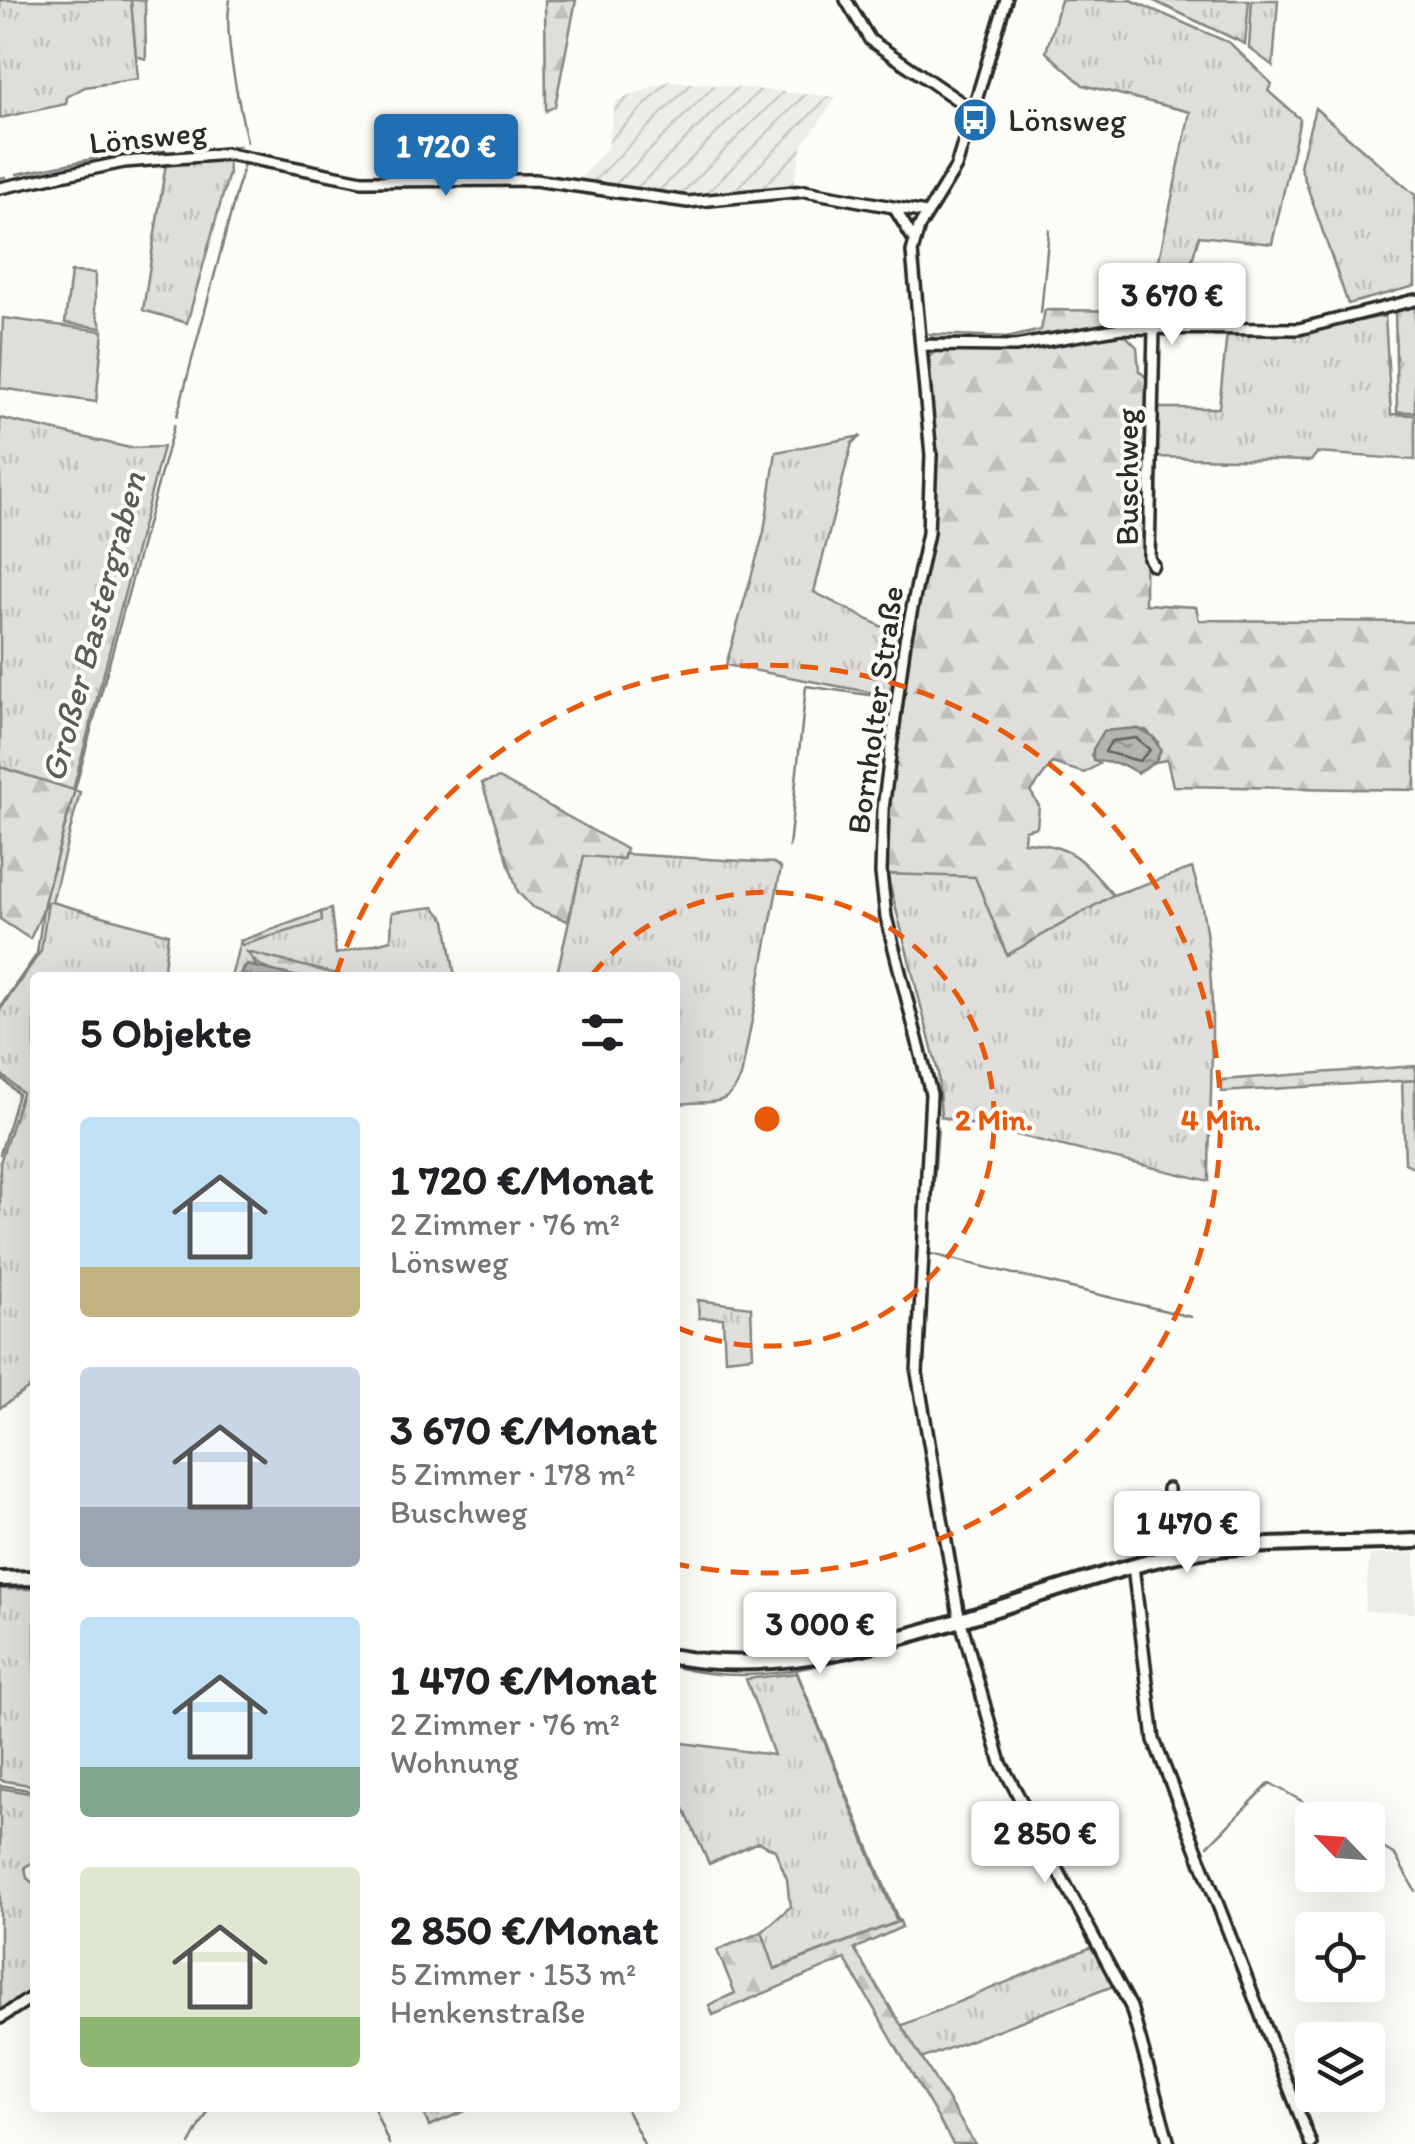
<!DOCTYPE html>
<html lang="de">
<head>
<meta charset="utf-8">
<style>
	body { margin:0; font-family:Itim,sans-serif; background:#f6f6f6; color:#202124; height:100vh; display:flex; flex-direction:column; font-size:38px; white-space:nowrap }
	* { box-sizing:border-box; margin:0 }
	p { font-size:32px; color:#757577 }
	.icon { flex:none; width:55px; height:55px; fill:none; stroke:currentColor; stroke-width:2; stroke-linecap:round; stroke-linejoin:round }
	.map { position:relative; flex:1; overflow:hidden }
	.drawer { position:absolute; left:30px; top:972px; width:650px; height:1140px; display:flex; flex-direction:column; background:#fff; border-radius:10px; box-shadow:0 10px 40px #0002 }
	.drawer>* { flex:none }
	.needle { width:65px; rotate:295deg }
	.controls { position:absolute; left:1295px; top:1802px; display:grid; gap:20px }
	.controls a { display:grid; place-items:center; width:90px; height:90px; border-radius:10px; background:#fff; box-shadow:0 10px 40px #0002; font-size:50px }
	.price { position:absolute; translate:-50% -85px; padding:0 22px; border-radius:10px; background:#fff; color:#222; font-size:32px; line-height:65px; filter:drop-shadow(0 2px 5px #0008) }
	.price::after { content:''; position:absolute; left:50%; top:60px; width:30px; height:22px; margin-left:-15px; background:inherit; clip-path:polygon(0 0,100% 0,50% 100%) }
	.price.active { background:#1f6fb2; color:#fff }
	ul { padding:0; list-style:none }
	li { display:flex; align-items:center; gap:30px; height:250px; padding:0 50px }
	li span { display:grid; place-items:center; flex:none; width:280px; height:200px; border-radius:10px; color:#555 }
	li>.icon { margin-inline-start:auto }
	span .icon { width:120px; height:120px; fill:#fffc; stroke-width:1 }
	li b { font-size:42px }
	h2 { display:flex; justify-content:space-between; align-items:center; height:120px; padding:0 50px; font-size:42px }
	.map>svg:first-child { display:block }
	.built { fill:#edece8 }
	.industrial { fill:url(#industrial-furrows) }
	.grass { fill:url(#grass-tufts); stroke:#858482; stroke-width:2.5 }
	.forest { fill:url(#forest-firs); stroke:#858482; stroke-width:2.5 }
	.green { fill:#dfdeda; stroke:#858482; stroke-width:2.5 }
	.water { fill:url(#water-ripples); stroke:#7e7d7b; stroke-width:2.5 }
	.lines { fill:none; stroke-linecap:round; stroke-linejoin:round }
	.shore { stroke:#626261; stroke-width:2.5 }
	.stream { stroke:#7e7d7b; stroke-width:2.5 }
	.street-casing { stroke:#2b2b2b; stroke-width:16 }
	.secondary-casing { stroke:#2b2b2b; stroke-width:20 }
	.street { stroke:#fdfcf7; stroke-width:9 }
	.secondary { stroke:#fdfcf7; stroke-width:12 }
	.ring { fill:none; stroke:#e8590c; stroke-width:5; stroke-dasharray:18 12 }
	.labels { text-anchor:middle; stroke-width:8; stroke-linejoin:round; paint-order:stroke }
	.poi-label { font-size:32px; fill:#2b2b2b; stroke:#fdfcf7; text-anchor:start }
	.street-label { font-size:32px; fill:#2b2b2b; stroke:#fdfcf7 }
	.water-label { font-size:35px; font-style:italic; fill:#5b5b5a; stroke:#fdfcf7 }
	.centre { fill:#e8590c; stroke:#fdfcf7; stroke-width:5 }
	.ring-label { font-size:30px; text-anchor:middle; font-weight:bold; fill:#e8590c; stroke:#fdfcf7; stroke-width:8; stroke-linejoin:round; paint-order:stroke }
</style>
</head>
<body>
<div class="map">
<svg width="1415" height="2144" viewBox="0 0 1415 2144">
	<defs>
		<pattern id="industrial-furrows" width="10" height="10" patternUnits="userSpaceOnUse" patternTransform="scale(2.5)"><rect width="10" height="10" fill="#edece8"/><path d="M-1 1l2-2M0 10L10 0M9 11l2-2" fill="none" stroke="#cbcbc7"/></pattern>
		<pattern id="grass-tufts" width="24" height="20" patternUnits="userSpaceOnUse" patternTransform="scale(2.5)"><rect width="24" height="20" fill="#dfdeda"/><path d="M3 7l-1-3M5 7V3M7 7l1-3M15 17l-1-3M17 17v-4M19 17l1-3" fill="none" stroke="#c0bfbb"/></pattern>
		<pattern id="forest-firs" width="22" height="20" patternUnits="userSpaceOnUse" patternTransform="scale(2.5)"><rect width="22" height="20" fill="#dfdeda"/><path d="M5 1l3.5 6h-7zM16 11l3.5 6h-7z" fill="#c0bfbb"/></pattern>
		<pattern id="water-ripples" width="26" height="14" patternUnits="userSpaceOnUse" patternTransform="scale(2.5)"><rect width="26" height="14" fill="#b5b4b1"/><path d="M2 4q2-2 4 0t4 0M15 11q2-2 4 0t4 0" fill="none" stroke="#939390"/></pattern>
	</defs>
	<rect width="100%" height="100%" fill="#fdfcf7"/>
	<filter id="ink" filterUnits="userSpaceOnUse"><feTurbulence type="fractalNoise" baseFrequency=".01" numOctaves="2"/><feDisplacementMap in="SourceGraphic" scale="20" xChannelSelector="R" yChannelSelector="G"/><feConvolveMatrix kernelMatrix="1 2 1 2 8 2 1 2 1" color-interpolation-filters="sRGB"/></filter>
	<g filter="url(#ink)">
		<!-- built -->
		<path class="built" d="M1415,1553V1613L1364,1611L1370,1555Z"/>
		<!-- industrial -->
		<path class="industrial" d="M670,81L837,97L802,146L793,187L720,197L657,194L580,179L608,147L615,101Z"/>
		<!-- grass -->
		<path class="grass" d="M0,0H131L138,79L85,87L67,97L66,104L0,118Z
			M1061,0H1131L1230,43L1272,84L1268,91L1300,119L1272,244L1199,236L1182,296L1167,293L1170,272L1157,269L1190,112L1083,85L1046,52Z
			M1152,0H1249L1245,44Z
			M1252,0H1278L1273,66L1249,48Z
			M1315,108L1415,195V286L1348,304L1300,166Z
			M228,158L229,173L187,323L143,310L166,163Z
			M1415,306V412H1397L1395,309Z
			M1385,316L1391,414L1415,415V460L1317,453L1311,461L1155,457V408H1219L1227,333L1279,336Z
			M0,418L130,448L163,447L73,790L0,767Z
			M861,436L852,443L814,592L898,635L890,696L726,665L764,532L776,452Z
			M625,854L774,863L781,868L741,1077C725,1114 706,1097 675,1105V978H556L584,855L623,859Z
			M1192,868C1223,966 1209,1079 1209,1181L941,1117L938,1072L887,874L975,876L1007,955L1113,895Z
			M48,901L168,934L163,977L35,978V1384L0,1408V1163L22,1093L0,1073V1010L41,951Z
			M434,907L446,920L455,977H348L249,953L256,965L243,967L239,977L231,978L240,941L243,945L322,920L321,912L331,909L336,954L391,940L392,912Z
			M1415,1080V1168L1405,1163L1402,1081Z
			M698,1300L751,1307L753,1356L725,1359L723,1318H699Z
			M0,1589H35V1786L0,1780Z
			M797,1673L897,1922L774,1969L762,1932L790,1907L787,1879L775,1850L758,1842L709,1864L675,1789V1742L774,1755L746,1679Z
			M0,1788L35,1794V1861L25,1867L27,1878L35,1885V1987L0,2011Z
			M1094,1946L1116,1985L921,2059L900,2026Z
			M421,2108H472L429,2126Z"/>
		<!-- forest -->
		<path class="forest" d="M131,0H145L146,59L136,56Z
			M545,0H576L555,106L546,111Z
			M1045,310L1148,311L1147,319L1025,340L933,338L930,334L1011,337L1041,330Z
			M1124,334L1137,347L1139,371L1147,378L1145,604L1196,607L1199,620L1415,622V790L1173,786L1167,760L1155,762L1158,742L1146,730L1105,731L1091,755L1099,764L1084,773L1052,763L1031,792L1039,806L1037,827L1025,830L1024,842C1073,845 1081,859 1113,895L1007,955L975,877L887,874L888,808L910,643L934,534L936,454L929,357L936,351H1017Z
			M0,767L80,792L52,902H47L30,939L0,919Z
			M499,778L626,849L623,859L584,856L568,921L532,907L518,892L482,783Z
			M321,912L322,921L242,945L240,941Z
			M247,952L348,977C315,977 268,983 247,952Z
			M1415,1066V1080L1222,1092V1080Z
			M900,1921L902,1927L854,1949L975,2144H953L845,1959L713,2015L709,2005L735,1993L717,1950L762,1932L775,1969Z"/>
		<!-- green -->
		<path class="green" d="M71,272L95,273V309L102,328L65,323Z
			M3,318L103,331L96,402L0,388Z"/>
		<!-- water -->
		<path class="water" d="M1137,728L1152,736L1161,750L1155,762L1138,773L1123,765L1093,760V749L1104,731Z
			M247,965L299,977H239Z"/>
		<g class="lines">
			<!-- shore -->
			<path class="shore" d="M1136,738L1150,750L1139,761L1105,752L1111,741Z"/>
			<!-- stream -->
			<path class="stream" d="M230,0C223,38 239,101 247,142
				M158,148L170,153L239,146
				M102,158L150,152
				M17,174L97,158
				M0,178L5,177
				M1041,313L1049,230
				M177,416L244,164
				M789,847L806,686L890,698
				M0,1007L37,954L44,903L174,425
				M0,1076L18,1094L0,1154
				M929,1245L938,1127
				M927,1253L1191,1317
				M1136,1647L1149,1740
				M675,1667C746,1685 809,1670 878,1649
				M797,1672L899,1922
				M1153,1754L1217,1920
				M0,1785L35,1791
				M1368,1839L1395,1855L1415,1891
				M1208,1846L1270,1783L1335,1820
				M26,1996L35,1989
				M374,2108L389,2144
				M626,2108L644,2144
				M190,2144L210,2108"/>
			<defs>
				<path id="street" d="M846,0L870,40L972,110
					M1006,0L956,167L919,227L912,252L931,455L928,533L905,641L883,809L881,873L886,917L931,1094L917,1373L958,1611L1001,1763L1131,2007L1169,2144
					M0,188L124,162L228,154L362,181L535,180L688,202L805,191L926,213
					M895,209L914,240
					M922,345L1015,346L1121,328L1299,329L1415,300
					M1153,565L1149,558L1154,328
					M1168,1489L1169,1556
					M1133,1566L1154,1740L1311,2144
					M0,2018L35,1995"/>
				<path id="secondary" d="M0,1579L35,1578
					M675,1657C830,1686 1013,1594 1164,1558C1238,1540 1338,1545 1415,1541"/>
			</defs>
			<!-- street casing -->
			<use href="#street" class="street-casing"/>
			<!-- secondary casing -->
			<use href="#secondary" class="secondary-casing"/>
			<!-- street -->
			<use href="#street" class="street"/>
			<!-- secondary -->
			<use href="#secondary" class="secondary"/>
		</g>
	</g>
	<!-- distance rings -->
	<g class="ring">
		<path d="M591 976A227 227 0 1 1 676 1327"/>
		<path d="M336 975A454 454 0 1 1 676 1564"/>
	</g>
	<!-- icons -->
	<defs>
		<symbol id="bus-disc" viewBox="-11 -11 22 22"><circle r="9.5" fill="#1f6fb2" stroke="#fdfcf7"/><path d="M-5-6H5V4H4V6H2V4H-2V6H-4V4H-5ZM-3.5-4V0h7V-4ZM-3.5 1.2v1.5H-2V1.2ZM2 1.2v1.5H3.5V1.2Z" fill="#fff"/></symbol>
	</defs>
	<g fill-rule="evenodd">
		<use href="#bus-disc" x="950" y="95" width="50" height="50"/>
	</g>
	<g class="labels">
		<!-- poi labels -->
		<g class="poi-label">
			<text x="1008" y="131">Lönsweg</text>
		</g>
		<!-- street labels -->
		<g class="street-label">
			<text transform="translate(148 137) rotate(-6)" y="11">Lönsweg</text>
			<text transform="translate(1127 477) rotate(-90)" y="11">Buschweg</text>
			<text transform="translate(875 710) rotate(-82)" y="11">Bornholter Straße</text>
		</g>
		<!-- water labels -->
		<g class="water-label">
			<text transform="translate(93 627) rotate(-75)" y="12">Großer Bastergraben</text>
		</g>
	</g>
	<circle cx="767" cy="1119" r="15" class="centre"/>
	<g class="ring-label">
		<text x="994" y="1130">2 Min.</text>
		<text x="1221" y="1130">4 Min.</text>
	</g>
</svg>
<div class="controls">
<a><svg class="needle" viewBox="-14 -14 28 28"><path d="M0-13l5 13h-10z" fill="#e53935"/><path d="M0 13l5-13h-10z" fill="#757577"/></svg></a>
<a><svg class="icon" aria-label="locate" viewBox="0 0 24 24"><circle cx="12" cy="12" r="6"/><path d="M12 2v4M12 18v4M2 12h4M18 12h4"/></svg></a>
<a><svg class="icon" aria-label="layers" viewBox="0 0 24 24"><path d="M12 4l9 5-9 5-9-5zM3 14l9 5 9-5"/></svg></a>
</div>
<b class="price active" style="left:446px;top:199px">1 720 €</b>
<b class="price" style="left:1172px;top:348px">3 670 €</b>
<b class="price" style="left:1187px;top:1576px">1 470 €</b>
<b class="price" style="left:820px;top:1677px">3 000 €</b>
<b class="price" style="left:1045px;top:1886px">2 850 €</b>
<section class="drawer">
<h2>5 Objekte<svg class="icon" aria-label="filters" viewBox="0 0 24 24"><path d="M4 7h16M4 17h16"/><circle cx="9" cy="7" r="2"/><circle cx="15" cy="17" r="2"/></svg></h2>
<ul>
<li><span style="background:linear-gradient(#bfe0f5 75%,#c2b280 0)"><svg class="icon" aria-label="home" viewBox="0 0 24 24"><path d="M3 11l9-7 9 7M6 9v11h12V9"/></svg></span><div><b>1 720 €/Monat</b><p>2 Zimmer · 76 m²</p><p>Lönsweg</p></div></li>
<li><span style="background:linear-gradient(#c9d6e8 70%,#9aa5b1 0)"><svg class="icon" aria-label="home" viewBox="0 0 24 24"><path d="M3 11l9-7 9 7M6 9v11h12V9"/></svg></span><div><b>3 670 €/Monat</b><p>5 Zimmer · 178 m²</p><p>Buschweg</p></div></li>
<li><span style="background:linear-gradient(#bfe0f5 75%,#7fa58c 0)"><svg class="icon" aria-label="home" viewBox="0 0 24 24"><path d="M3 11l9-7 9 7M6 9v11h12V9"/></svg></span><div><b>1 470 €/Monat</b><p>2 Zimmer · 76 m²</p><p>Wohnung</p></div></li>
<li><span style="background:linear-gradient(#dfe7d0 75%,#8fb573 0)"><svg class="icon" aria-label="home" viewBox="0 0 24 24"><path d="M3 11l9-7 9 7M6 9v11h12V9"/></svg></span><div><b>2 850 €/Monat</b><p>5 Zimmer · 153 m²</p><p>Henkenstraße</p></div></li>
</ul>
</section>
</div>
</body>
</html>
